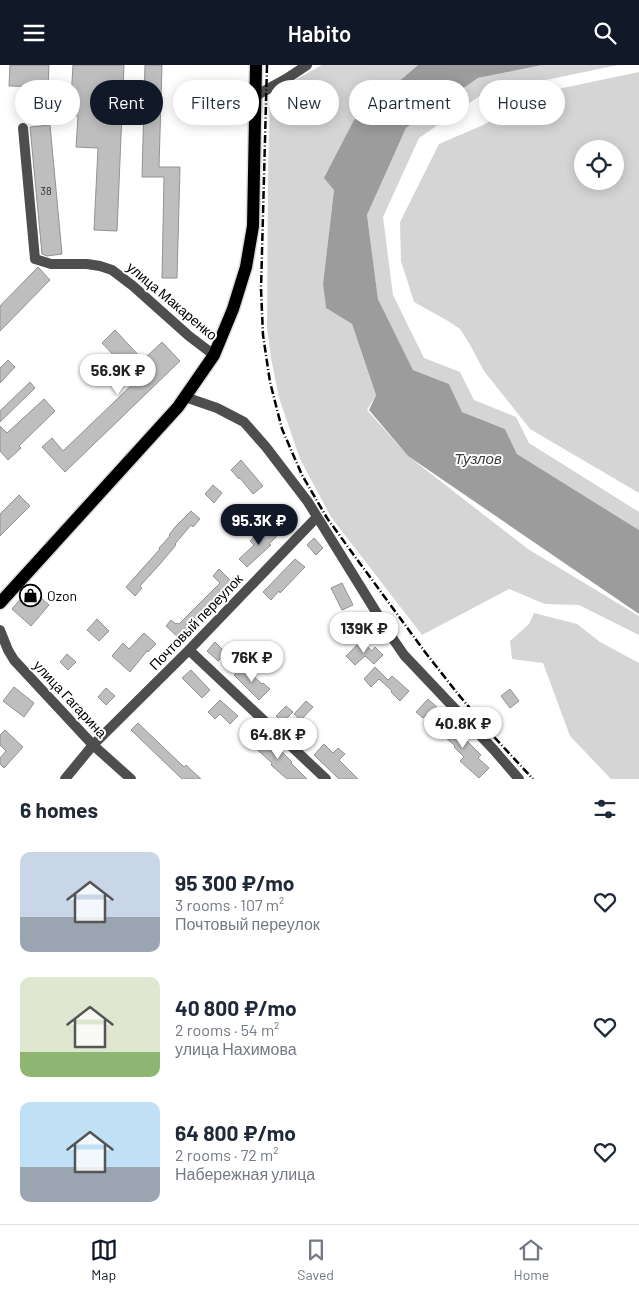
<!DOCTYPE html>
<html lang="en">
<head>
<meta charset="utf-8">
<style>
	body { margin:0; font-family:Barlow,sans-serif; background:#f2f2f3; color:#1f2937; height:100vh; display:flex; flex-direction:column; font-size:19px; white-space:nowrap }
	* { box-sizing:border-box; margin:0 }
	p { font-size:16px; color:#747a83 }
	.icon { flex:none; width:28px; height:28px; fill:none; stroke:currentColor; stroke-width:2; stroke-linecap:round; stroke-linejoin:round }
	.map { position:relative; height:714px; overflow:hidden }
	.drawer { display:flex; flex-direction:column; background:#fff; flex:1 }
	.drawer>* { flex:none }
	.top-card { position:absolute; left:15px; top:15px; width:610px; height:45px; display:flex; gap:10px }
	.fabs { position:absolute; left:574px; top:75px; display:grid; gap:10px }
	.fabs a { display:grid; place-items:center; width:50px; height:50px; border-radius:50%; background:#fff; box-shadow:0 2px 12px #0003; font-size:25px }
	.price { position:absolute; translate:-50% -42px; padding:0 11px; border-radius:18px; background:#fff; color:#222; font-size:16px; line-height:32px; filter:drop-shadow(0 1px 2px #0008) }
	.price::after { content:''; position:absolute; left:50%; top:30px; width:15px; height:11px; margin-left:-8px; background:inherit; clip-path:polygon(0 0,100% 0,50% 100%) }
	.price.current { background:#111827; color:#fff }
	ul { padding:0; list-style:none }
	li { display:flex; align-items:center; gap:15px; height:125px; padding:0 20px }
	li span { display:grid; place-items:center; flex:none; width:140px; height:100px; border-radius:10px; color:#555 }
	li>.icon { margin-inline-start:auto }
	span .icon { width:60px; height:60px; fill:#fffc; stroke-width:1 }
	li b { font-size:21px }
	h2 { display:flex; justify-content:space-between; align-items:center; height:60px; padding:0 20px; font-size:21px }
	.chip { padding:0 18px; border-radius:22px; background:#fff; box-shadow:0 2px 12px #0003; font-size:18px; line-height:45px }
	.chip.current { background:#111827; color:#fff }
	header { display:flex; justify-content:space-between; align-items:center; height:65px; padding:0 20px; background:#111827; color:#fff; font-size:22px; font-weight:600 }
	.menu { display:flex; justify-content:space-around; align-items:center; height:70px; border-top:1px solid #e0e1e3; background:#fff; font-size:14px; color:#747a83 }
	.menu a { display:grid; justify-items:center; gap:2px }
	.menu .current { color:#111827 }
	.map>svg:first-child { display:block }
	.green { fill:#d5d5d5; fill-rule:evenodd }
	.water { fill:#9c9c9c }
	.building { fill:#bebebe; stroke:#929292 }
	.lines { fill:none; stroke-linecap:round; stroke-linejoin:round }
	.major-casing { stroke:#dbdbdb; stroke-width:15 }
	.minor { stroke:#4e4e4e; stroke-width:10 }
	.major { stroke:#000; stroke-width:12 }
	.rail { stroke:#000; stroke-width:2.5; stroke-dasharray:8 2.5 1 2.5; stroke-linecap:butt }
	.labels { text-anchor:middle; stroke-width:4; stroke-linejoin:round; paint-order:stroke }
	.number-label { font-size:11px; fill:#303030 }
	.street-label { font-size:14px; fill:#000; stroke:#fff }
	.poi-label { font-size:14px; fill:#000; stroke:#fff; text-anchor:start }
	.water-label { font-size:15px; font-style:italic; fill:#3d3d3d; stroke:#fff }
</style>
</head>
<body>
<header><svg class="icon" aria-label="menu" viewBox="0 0 24 24"><path d="M4 6h16M4 12h16M4 18h16"/></svg>Habito<svg class="icon" aria-label="search" viewBox="0 0 24 24"><circle cx="10" cy="10" r="6"/><path d="M15 15l6 6"/></svg></header>
<div class="map">
<svg width="639" height="714" viewBox="0 0 639 714">
	<rect width="100%" height="100%" fill="#fff"/>
	<!-- green -->
	<path class="green" d="M322,0H418L354,55L334,125L323,219L326,243L352,259L376,330L367,345L408,391L528,484L639,551V570L579,540L545,539L509,524L422,570L331,452L300,394L279,333L271,293L267,263L268,109L270,29Z
		M542,0H618L484,28L419,73L383,152L393,230L424,293L460,307L474,335L516,352L529,378L639,447V465L517,389L505,364L462,347L449,319L413,305L378,234L367,150L406,63L478,13Z
		M639,7V428L530,364L484,306L469,278L460,264L448,256L414,237L401,196L400,157L439,79L483,60L539,28ZM582,84H615V116H582Z
		M534,548L577,559L600,577L639,598V714H611L570,671L543,598L512,594L510,576L529,559Z"/>
	<!-- water -->
	<path class="water" d="M418,0H542L478,13L406,63L367,150L378,234L413,305L449,319L462,347L505,364L517,389L639,465V549L408,391L369,345L376,330L352,259L326,243L323,219L334,125L324,113L354,55Z"/>
	<!-- building -->
	<path class="building" d="M10,0H49L48,22L9,21Z
		M73,0H124L117,166L94,165L98,83L76,82L78,51L70,50Z
		M145,0H162L159,102H180L177,213H162L164,112H142Z
		M50,60L62,189L47,191L42,189L30,62Z
		M38,202L50,215L0,266V241Z
		M115,265L143,295L162,277L180,296L65,407L42,382L52,373L63,386L137,315L102,278Z
		M8,295L15,302L0,318V303Z
		M30,317L35,323L0,357V346Z
		M44,334L55,346L19,381L21,383L8,395L0,386V361L7,368Z
		M241,395L263,421L253,429L240,413L239,414L231,405Z
		M213,420L222,428L214,438L205,429Z
		M19,430L30,441L0,471V449Z
		M191,446L200,454L193,462L191,460L175,479L176,480L160,499L140,521L142,523L135,531L126,522L160,484L159,483L170,471L169,470L176,461Z
		M270,462L278,470L269,479L271,480L247,502L239,494L254,480L250,476L258,467L261,471Z
		M314,473L323,483L316,490L307,480Z
		M295,494L305,502L280,528L279,526L271,535L263,527Z
		M219,504L233,518L180,574L166,561L171,555L176,559L177,558L179,559L220,518L213,511Z
		M342,518L353,540L342,545L331,523Z
		M30,523L49,540L31,561L12,544Z
		M357,552L361,561L350,567L345,558Z
		M97,554L109,566L99,576L87,565Z
		M144,568L156,579L148,587L147,586L130,607L112,591L123,578L129,584Z
		M361,576L372,586L375,582L383,590L374,599L365,591L355,600L346,591Z
		M215,577L226,588L218,596L207,586Z
		M67,589L76,597L68,605L60,597Z
		M242,601L262,619L263,618L270,624L259,635L234,610Z
		M375,602L388,615L392,611L409,626L400,636L391,627L392,626L379,614L371,622L364,614Z
		M191,605L210,625L202,633L182,613Z
		M14,622L34,638L24,652L3,636Z
		M106,623L115,631L106,640L98,632Z
		M510,624L519,636L510,643L501,631Z
		M428,634L439,644L434,650L430,646L423,653L416,647Z
		M220,635L238,651L230,659L220,649L215,654L208,647Z
		M306,636L313,642L301,655L294,649Z
		M286,641L293,647L283,657L276,651Z
		M445,654L481,690L478,693L489,703L479,713L460,696L464,692L454,682L455,681L444,671L442,672L435,665Z
		M138,658L184,702L186,700L201,714H182L131,665Z
		M307,660L314,667L304,677L297,671Z
		M5,665L23,682L4,703L0,699V693L6,686L0,680V670Z
		M260,669L267,675L263,679L278,692L282,687L292,697L291,698L307,714H287L271,700L272,698L251,679Z
		M324,679L333,688L338,683L345,689L339,695L358,714H339L314,690Z"/>
	<g class="lines">
		<defs>
			<path id="major" d="M0,538L178,342L214,290L233,244L246,202L253,161L256,0"/>
		</defs>
		<!-- major casing -->
		<use href="#major" class="major-casing"/>
		<!-- minor -->
		<path class="minor" d="M257,30L286,14L307,0
			M23,63L35,194L51,199H87L100,201L112,205L133,221L189,271L214,290
			M185,332L217,343L244,357L266,382L308,437L391,571L404,590L494,685L519,714
			M0,565L8,585L14,595L93,680L131,714
			M189,585L326,714
			M65,714L93,680L189,585L317,452"/>
		<!-- major -->
		<use href="#major" class="major"/>
		<!-- rail -->
		<path class="rail" d="M267,0L261,224L263,270L270,317L282,364L302,410L327,453L356,493L425,587L458,629L495,673L533,714"/>
	</g>
	<!-- icons -->
	<defs>
		<symbol id="shop-ring" viewBox="-11 -11 22 22"><circle r="9.5" fill="#fff" stroke="#000" stroke-width="1.5"/><path d="M-5-2.5h2.3a2.7 3.5 0 0 1 5.4 0H5L5.5 6h-11ZM-1.5-2.5h3a1.5 2.3 0 0 0-3 0Z" fill="#000"/></symbol>
	</defs>
	<g fill-rule="evenodd">
		<use href="#shop-ring" x="18" y="518" width="25" height="25"/>
	</g>
	<g class="labels">
		<!-- number labels -->
		<g class="number-label">
			<text x="46" y="130">38</text>
		</g>
		<!-- street labels -->
		<g class="street-label">
			<text transform="translate(172 236) rotate(40)" y="5">улица Макаренко</text>
			<text transform="translate(196 557) rotate(-46)" y="5">Почтовый переулок</text>
			<text transform="translate(70 634) rotate(47)" y="5">улица Гагарина</text>
		</g>
		<!-- poi labels -->
		<g class="poi-label">
			<text x="47" y="536">Ozon</text>
		</g>
		<!-- water labels -->
		<g class="water-label">
			<text x="478" y="399">Тузлов</text>
		</g>
	</g>
</svg>
<div class="fabs">
<a><svg class="icon" aria-label="locate" viewBox="0 0 24 24"><circle cx="12" cy="12" r="6"/><path d="M12 2v4M12 18v4M2 12h4M18 12h4"/></svg></a>
</div>
<b class="price" style="left:118px;top:331px">56.9K ₽</b>
<b class="price current" style="left:259px;top:481px">95.3K ₽</b>
<b class="price" style="left:364px;top:589px">139K ₽</b>
<b class="price" style="left:252px;top:618px">76K ₽</b>
<b class="price" style="left:463px;top:684px">40.8K ₽</b>
<b class="price" style="left:278px;top:695px">64.8K ₽</b>
<div class="top-card">
<a class="chip">Buy</a>
<a class="chip current">Rent</a>
<a class="chip">Filters</a>
<a class="chip">New</a>
<a class="chip">Apartment</a>
<a class="chip">House</a>
</div>
</div>
<section class="drawer">
<h2>6 homes<svg class="icon" aria-label="filters" viewBox="0 0 24 24"><path d="M4 7h16M4 17h16"/><circle cx="9" cy="7" r="2"/><circle cx="15" cy="17" r="2"/></svg></h2>
<ul>
<li><span style="background:linear-gradient(#c9d6e8 65%,#9aa5b1 0)"><svg class="icon" aria-label="home" viewBox="0 0 24 24"><path d="M3 11l9-7 9 7M6 9v11h12V9"/></svg></span><div><b>95 300 ₽/mo</b><p>3 rooms · 107 m²</p><p>Почтовый переулок</p></div><svg class="icon" aria-label="heart" viewBox="0 0 24 24"><path d="M12 20l-8-8c-3-5 5-10 8-4 3-6 11-1 8 4z"/></svg></li>
<li><span style="background:linear-gradient(#dfe7d0 75%,#8fb573 0)"><svg class="icon" aria-label="home" viewBox="0 0 24 24"><path d="M3 11l9-7 9 7M6 9v11h12V9"/></svg></span><div><b>40 800 ₽/mo</b><p>2 rooms · 54 m²</p><p>улица Нахимова</p></div><svg class="icon" aria-label="heart" viewBox="0 0 24 24"><path d="M12 20l-8-8c-3-5 5-10 8-4 3-6 11-1 8 4z"/></svg></li>
<li><span style="background:linear-gradient(#bfe0f5 65%,#9aa5b1 0)"><svg class="icon" aria-label="home" viewBox="0 0 24 24"><path d="M3 11l9-7 9 7M6 9v11h12V9"/></svg></span><div><b>64 800 ₽/mo</b><p>2 rooms · 72 m²</p><p>Набережная улица</p></div><svg class="icon" aria-label="heart" viewBox="0 0 24 24"><path d="M12 20l-8-8c-3-5 5-10 8-4 3-6 11-1 8 4z"/></svg></li>
</ul>
</section>
<nav class="menu">
<a class="current"><svg class="icon" aria-label="map" viewBox="0 0 24 24"><path d="M3 6l6-2 6 2 6-2v14l-6 2-6-2-6 2zM9 4v14M15 6v14"/></svg>Map</a>
<a><svg class="icon" aria-label="saved" viewBox="0 0 24 24"><path d="M7 4h10v16l-5-4-5 4z"/></svg>Saved</a>
<a><svg class="icon" aria-label="home" viewBox="0 0 24 24"><path d="M3 11l9-7 9 7M6 9v11h12V9"/></svg>Home</a>
</nav>
</body>
</html>
